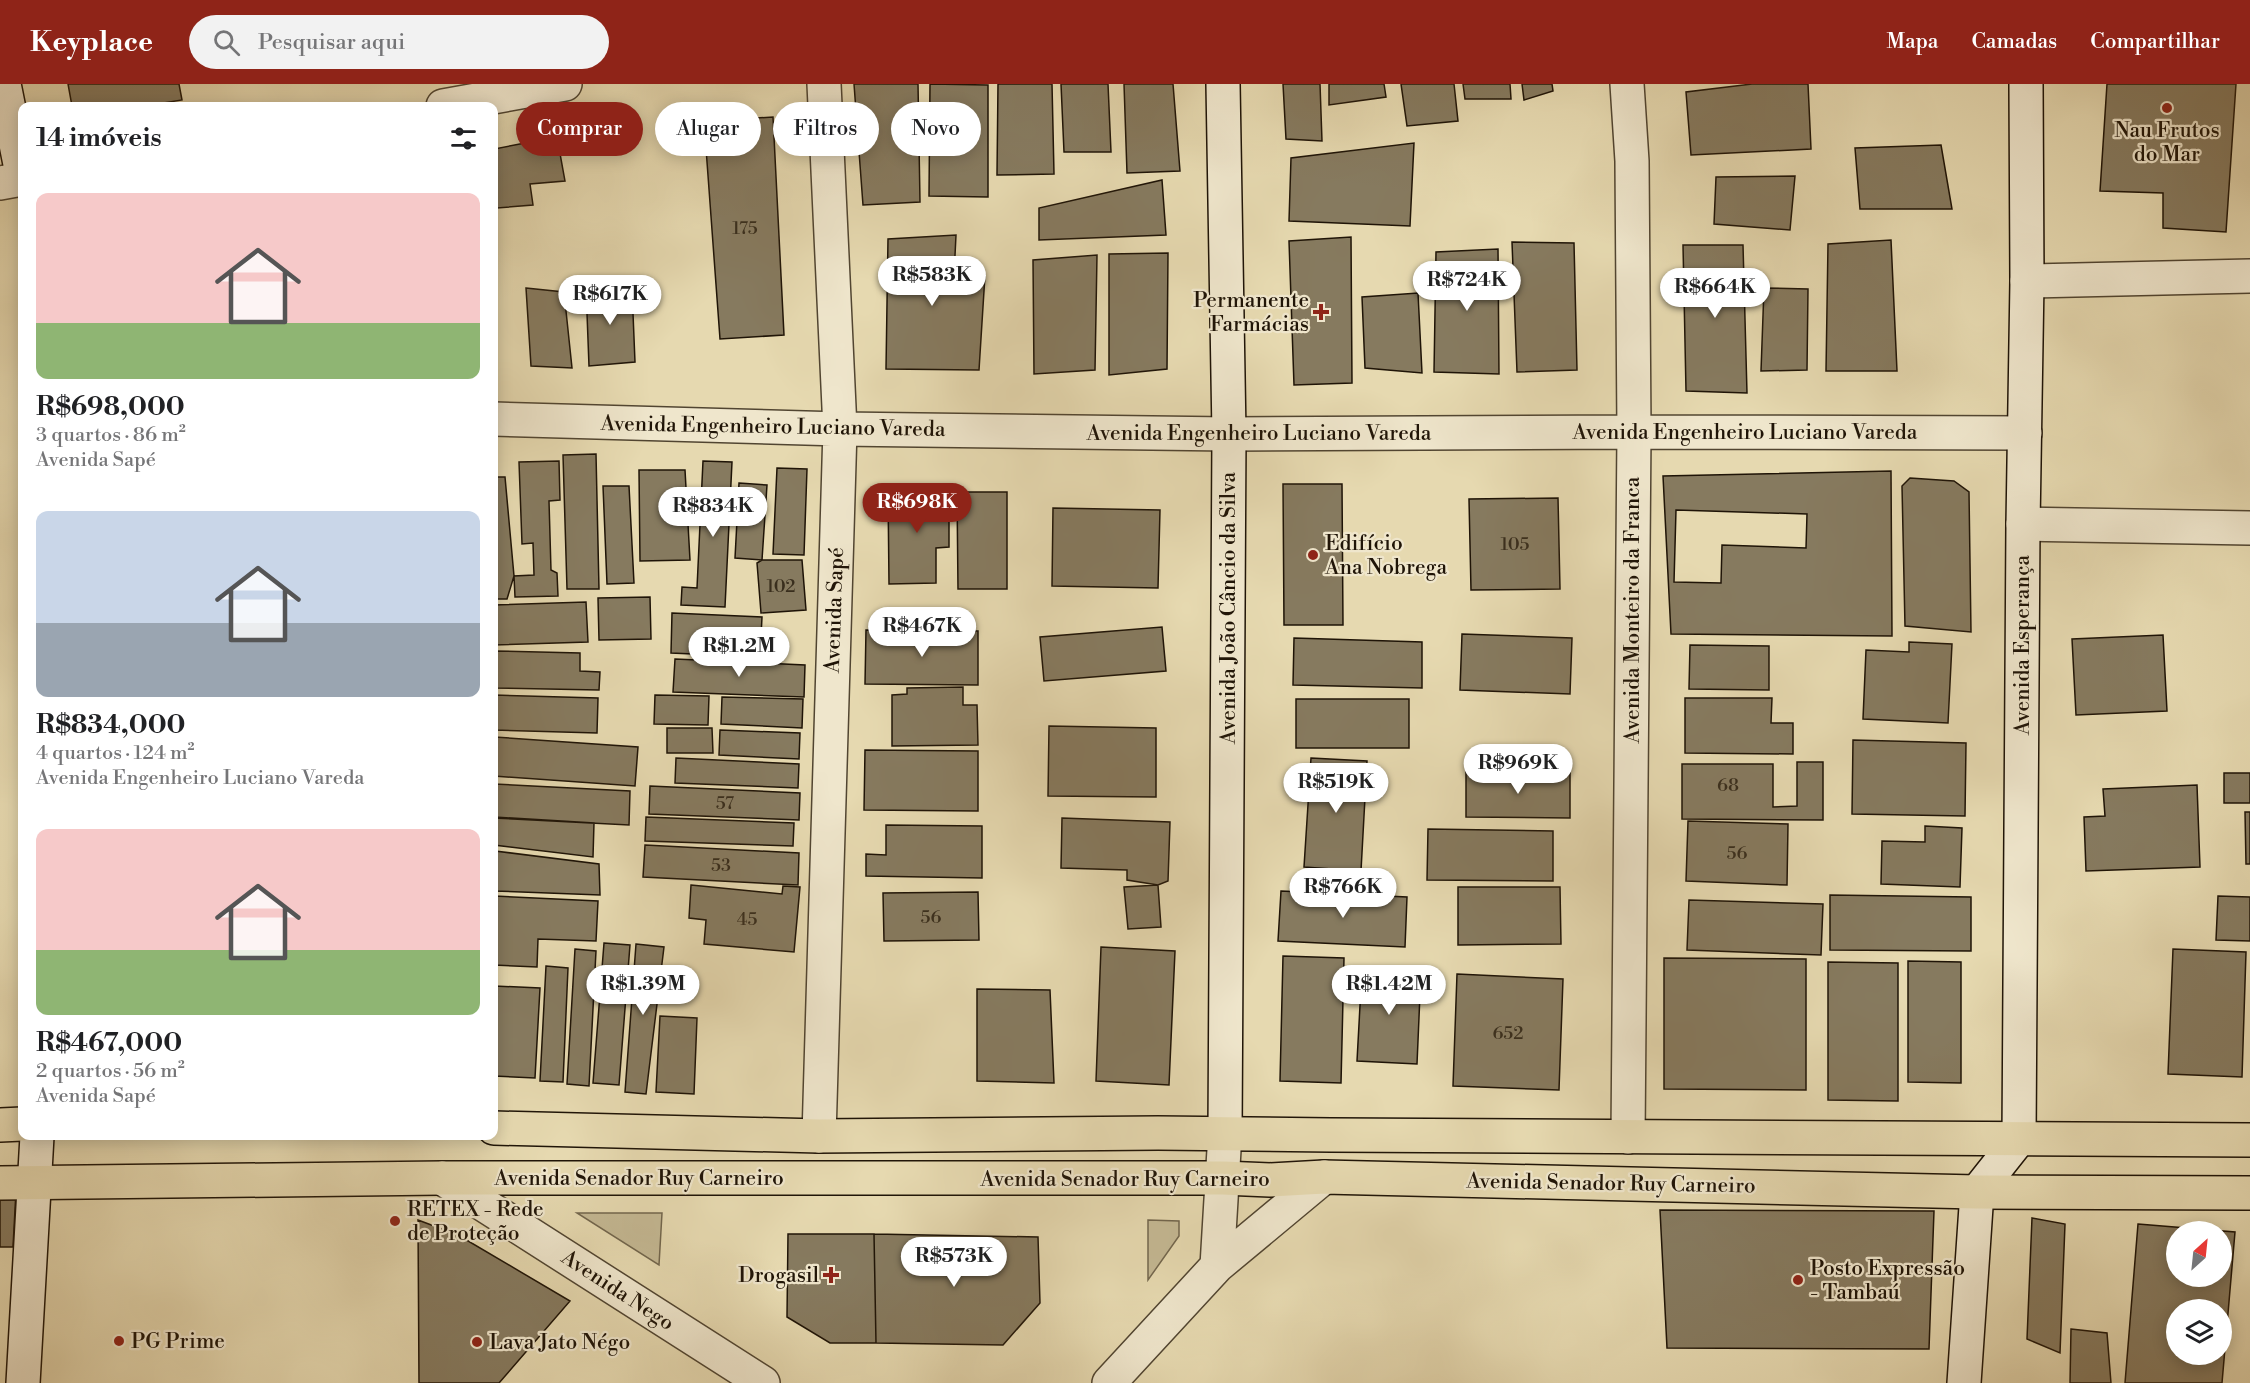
<!DOCTYPE html>
<html lang="pt">
<head>
<meta charset="utf-8">
<style>
	body { margin:0; font-family:"Libre Bodoni",serif; background:#f2f2f2; color:#202124; height:100vh; display:flex; flex-direction:column; font-size:22px; white-space:nowrap }
	* { box-sizing:border-box; margin:0 }
	p { font-size:20px; color:#757577 }
	.icon { flex:none; width:33px; height:33px; fill:none; stroke:currentColor; stroke-width:2; stroke-linecap:round; stroke-linejoin:round }
	.map { position:relative; flex:1; overflow:hidden }
	.sheet { position:absolute; left:18px; top:18px; width:480px; height:1038px; display:flex; flex-direction:column; background:#fff; border-radius:12px; box-shadow:0 3px 15px #0003 }
	.sheet>* { flex:none }
	.banner { position:absolute; left:516px; top:18px; width:570px; height:54px; display:flex; gap:12px }
	.needle { width:39px; rotate:27deg }
	.buttons { position:absolute; left:2166px; top:1137px; display:grid; gap:12px }
	.buttons a { display:grid; place-items:center; width:66px; height:66px; border-radius:50%; background:#fff; box-shadow:0 3px 15px #0003; font-size:30px }
	.price { position:absolute; translate:-50% -51px; padding:0 14px; border-radius:21px; background:#fff; color:#222; font-size:20px; line-height:39px; filter:drop-shadow(0 2px 3px #0008) }
	.price::after { content:''; position:absolute; left:50%; top:36px; width:18px; height:14px; margin-left:-9px; background:inherit; clip-path:polygon(0 0,100% 0,50% 100%) }
	.price.selected { background:#8f2418; color:#fff }
	ul { padding:0; list-style:none }
	li { display:grid; align-content:center; gap:12px; height:318px; padding:0 18px }
	li span { display:grid; place-items:center; height:186px; border-radius:12px; color:#555 }
	li>.icon { margin-inline-start:auto }
	span .icon { width:108px; height:108px; fill:#fffc; stroke-width:1 }
	li b { font-size:26px }
	h2 { display:flex; justify-content:space-between; align-items:center; height:72px; padding:0 18px; font-size:26px }
	.chip { padding:0 21px; border-radius:27px; background:#fff; box-shadow:0 3px 15px #0003; font-size:21px; line-height:54px }
	.chip.selected { background:#8f2418; color:#fff }
	header { display:flex; align-items:center; gap:36px; box-sizing:border-box; height:84px; padding:0 30px; background:#8f2418; color:#fff }
	header strong { font-size:28px }
	nav { display:flex; gap:33px; margin-inline-start:auto; font-size:21px }
	.search { width:420px; height:54px; background:#f2f2f2; display:flex; align-items:center; gap:15px; box-sizing:border-box; padding:0 21px; border-radius:33px; color:#757577; font-size:22px }
	.map>svg:first-child { display:block }
	.green { fill:#c4b893; stroke:#72664d; stroke-width:1.5 }
	.building { fill:#867a5f; stroke:#1f1407; stroke-width:1.5; fill-rule:evenodd }
	.lines { fill:none; stroke-linecap:round; stroke-linejoin:round }
	.minor-casing { stroke:#514531; stroke-width:36 }
	.tertiary-casing { stroke:#514531; stroke-width:36 }
	.secondary-casing { stroke:#1f1407; stroke-width:36 }
	.primary-casing { stroke:#1f1407; stroke-width:36 }
	.minor { stroke:#efe6cc; stroke-width:33 }
	.tertiary { stroke:#efe6cc; stroke-width:33 }
	.secondary { stroke:#efe6cc; stroke-width:33 }
	.primary { stroke:#e6d9b0; stroke-width:33 }
	.poi-dot { fill:#8f2418; stroke:#efe6cc; stroke-width:2 }
	.labels { text-anchor:middle; stroke-width:4.5; stroke-linejoin:round; paint-order:stroke }
	.number-label { font-size:18px; fill:#392e1d }
	.poi-label { font-size:21px; fill:#1f1407; stroke:#efe6cc; text-anchor:start }
	.street-label { font-size:21px; fill:#1f1407; stroke:#efe6cc }
</style>
</head>
<body>
<header>
<strong>Keyplace</strong>
<div class="search"><svg class="icon" aria-label="search" viewBox="0 0 24 24"><circle cx="10" cy="10" r="6"/><path d="M15 15l6 6"/></svg>Pesquisar aqui</div>
<nav><a>Mapa</a><a>Camadas</a><a>Compartilhar</a></nav>
</header>
<div class="map">
<svg width="2250" height="1299" viewBox="0 0 2250 1299">
	<rect width="100%" height="100%" fill="#e6d9b0"/>
	<filter id="stains"><feTurbulence type="fractalNoise" baseFrequency=".00333" numOctaves="4"/><feColorMatrix values="0 0 0 0 .2 0 0 0 0 .09 0 0 0 0 .02 0 0 0 .5 -.17"/></filter>
	<radialGradient id="worn" r=".72"><stop offset=".6" stop-color="#630" stop-opacity="0"/><stop offset="1" stop-color="#630" stop-opacity=".3"/></radialGradient>
	<!-- green -->
	<path class="green" d="M577,1129H662L659,1181Z
		M1148,1136L1179,1137V1152L1148,1196Z"/>
	<!-- building -->
	<path class="building" d="M68,0H179L182,16L145,22H72Z
		M854,0H918L920,118L863,121Z
		M930,0L988,1V113L929,112Z
		M998,0H1052L1054,90L997,91Z
		M1061,0H1108L1111,68H1064Z
		M1124,0H1173L1180,87L1127,89Z
		M1283,0H1320L1322,57L1286,55Z
		M1329,0H1384L1386,13L1329,21Z
		M1401,0H1454L1458,37L1407,42Z
		M1463,0H1510L1511,15H1465Z
		M1522,0H1552L1553,7L1524,16Z
		M1752,0H1808L1811,65L1691,71L1686,8Z
		M2107,0H2236L2226,148L2163,144V109L2100,107Z
		M773,33L784,251L720,255L704,37Z
		M557,53L565,97L530,100L533,121L497,124L494,104V65Z
		M1414,59L1410,142L1289,137L1291,74Z
		M1941,61L1952,125H1860L1855,64Z
		M1795,92L1790,146L1714,140L1716,93Z
		M1162,96L1166,151L1039,156V124Z
		M956,151L954,192L985,191L979,286L886,285L888,155Z
		M1351,153L1352,299L1294,301L1289,157Z
		M1891,156L1897,287H1826L1828,160Z
		M1512,158L1574,159L1577,286L1517,288Z
		M1683,161H1743L1747,309L1686,307Z
		M1498,165L1499,290L1434,288L1436,168Z
		M1168,169L1167,285L1109,291V170Z
		M1097,171L1095,286L1034,290L1033,176Z
		M586,203L632,205L635,278L589,282Z
		M526,204L564,208L572,284L531,282Z
		M1764,204L1808,205L1807,286L1761,287Z
		M1418,209L1422,289L1365,284L1362,213Z
		M596,370L599,505H567L563,371Z
		M559,377L560,416L549,417L551,486L557,489L558,512L515,513L514,492L534,491L533,459L522,460L519,378Z
		M703,377L732,378L725,523L681,521L682,503L697,504Z
		M777,384L807,385L804,471L773,470Z
		M639,386H685L690,476L640,477Z
		M1891,387L1892,552L1671,550L1663,392Z
		M494,393H505L514,492L507,515H494Z
		M1910,394L1954,397L1969,408L1971,548L1905,542L1902,402Z
		M739,399L767,401L762,476L735,474Z
		M1283,400H1342L1343,541H1284Z
		M603,402H629L634,499L607,500Z
		M949,406V463L936,464V499L889,500L888,407Z
		M957,408H1007V505H958Z
		M1558,414L1560,505L1471,506L1469,415Z
		M1053,424L1160,426L1158,504L1052,502Z
		M1676,426L1807,430L1806,464L1722,461L1721,499L1674,498Z
		M762,476H802L806,526L761,529L757,479Z
		M650,513L651,555L599,556L598,514Z
		M586,518L588,558L494,561V521Z
		M672,529L762,533L760,573L671,569Z
		M1162,543L1166,587L1044,597L1040,553Z
		M866,546L978,547V601L865,600Z
		M1462,550L1572,554L1570,610L1460,606Z
		M2163,551L2167,627L2076,631L2072,555Z
		M1294,554L1422,558V604L1293,601Z
		M1909,558L1952,560L1948,639L1863,635L1866,566L1909,568Z
		M1690,561L1769,562V606L1689,605Z
		M494,567L580,569V587L600,588L599,606L494,604Z
		M675,575L805,581L804,613L673,608Z
		M963,603V621H977L978,661L892,662V611L907,610V604Z
		M494,611L598,614L597,649L494,646Z
		M655,611L709,612L708,641L654,640Z
		M722,613L803,615L802,644L721,640Z
		M1685,614H1772L1771,639H1793V670L1685,669Z
		M1296,615H1409V664H1296Z
		M1049,642L1156,644V713L1048,712Z
		M667,644H712L713,669H667Z
		M720,646L800,649L799,675L719,671Z
		M494,653L638,663L635,702L494,692Z
		M1853,656L1966,659L1965,732L1852,730Z
		M865,666L978,667V727L864,726Z
		M676,674L799,680L798,704L675,699Z
		M1311,674L1367,677L1361,787L1304,783Z
		M1797,678H1823V736L1682,735V680H1773V723L1797,722Z
		M1466,687L1570,689V734L1466,733Z
		M2224,689H2250V719H2224Z
		M494,700L630,707L629,741L494,734Z
		M2197,701L2200,783L2086,787L2084,733L2105,732L2103,705Z
		M650,702L800,709L799,736L649,730Z
		M2245,728H2250V780H2246Z
		M494,733L594,739L593,773L494,761Z
		M646,733L794,739L793,762L645,757Z
		M1062,734L1170,738L1168,797L1158,801L1127,796V786L1061,784Z
		M1688,737L1788,740L1787,801L1686,797Z
		M886,741L982,742V794L866,792V770L886,771Z
		M1925,742L1962,744L1960,803L1881,800L1882,757L1925,758Z
		M1428,745L1553,747V797L1427,796Z
		M645,761L799,769L798,801L643,793Z
		M495,767L599,780L600,811L494,807Z
		M691,801L782,810L783,802L800,803L794,868L704,860L706,836L689,834Z
		M1158,801L1161,843L1128,845L1124,803Z
		M1458,803H1560L1561,860L1458,861Z
		M1281,807L1407,813L1405,863L1278,857Z
		M978,808L979,856L884,857L883,809Z
		M1830,811L1971,813V867L1830,866Z
		M494,812L598,817L596,857L538,855L537,883L494,881Z
		M2218,812L2250,813V857L2216,856Z
		M1689,816L1823,820L1821,871L1687,866Z
		M604,859L630,861L619,1001L593,999Z
		M636,860L664,863L646,1010L625,1008Z
		M1101,863L1175,867L1169,1001L1096,997Z
		M575,865L596,867L589,1002L567,1000Z
		M2173,865L2246,868L2242,993L2168,990Z
		M1283,872L1344,874L1341,999L1280,997Z
		M1664,874L1806,875V1006L1664,1005Z
		M1908,877L1961,878V999L1908,998Z
		M1828,878L1898,879V1017L1828,1016Z
		M546,882L568,884L563,998L540,997Z
		M1362,885L1421,887L1417,980L1357,977Z
		M1457,890L1563,895L1559,1006L1453,1002Z
		M494,902L540,904L535,994L494,992Z
		M977,905L1050,906L1054,999L977,997Z
		M660,932L697,934L694,1010L656,1008Z
		M0,1106L16,1107L13,1163H0Z
		M1660,1126L1934,1127L1929,1265L1667,1264Z
		M2032,1134L2065,1140L2060,1269L2027,1255Z
		M418,1136L458,1151L570,1217L499,1299H419Z
		M2138,1140L2235,1148L2222,1299H2125ZM2176,1148H2222V1192H2176ZM2176,1226H2222V1270H2176Z
		M788,1150H874L876,1259H830L787,1233Z
		M874,1150L1038,1153L1040,1219L1003,1261L876,1259Z
		M2071,1245L2107,1249L2111,1299H2070Z"/>
	<g class="lines">
		<defs>
			<path id="minor" d="M1627,0L1632,77L1634,348L1628,1053
				M443,22L565,0
				M0,99L22,95
				M2027,197L2250,192
				M494,335L840,345L1229,350L1634,348L2025,349
				M2023,440L2250,444
				M819,1052L840,345L824,0"/>
			<path id="tertiary" d="M442,1094L763,1299
				M1217,1182L1225,1049
				M1109,1299L1217,1182L1324,1093"/>
			<path id="secondary" d="M4,0L22,90
				M1223,0L1229,350L1225,1049
				M23,1299L37,1052
				M1964,1299L1977,1108L2019,1055L2023,440L2027,197L2026,0"/>
			<path id="primary" d="M0,1041L22,1040
				M494,1044L819,1052L1158,1049L1331,1051L2250,1056
				M0,1099L442,1094H1223L1270,1096L1324,1093L1977,1108L2250,1109"/>
		</defs>
		<!-- minor casing -->
		<use href="#minor" class="minor-casing"/>
		<!-- tertiary casing -->
		<use href="#tertiary" class="tertiary-casing"/>
		<!-- secondary casing -->
		<use href="#secondary" class="secondary-casing"/>
		<!-- primary casing -->
		<use href="#primary" class="primary-casing"/>
		<!-- minor -->
		<use href="#minor" class="minor"/>
		<!-- tertiary -->
		<use href="#tertiary" class="tertiary"/>
		<!-- secondary -->
		<use href="#secondary" class="secondary"/>
		<!-- primary -->
		<use href="#primary" class="primary"/>
	</g>
	<!-- markers -->
	<g class="poi-dot">
		<circle cx="2167" cy="24" r="6"/>
		<path d="M1318 219h6v6h6v6h-6v6h-6v-6h-6v-6h6z"/>
		<circle cx="1313" cy="471" r="6"/>
		<circle cx="395" cy="1137" r="6"/>
		<path d="M828 1182h6v6h6v6h-6v6h-6v-6h-6v-6h6z"/>
		<circle cx="1798" cy="1196" r="6"/>
		<circle cx="119" cy="1257" r="6"/>
		<circle cx="477" cy="1258" r="6"/>
	</g>
	<g class="labels">
		<!-- number labels -->
		<g class="number-label">
			<text x="745" y="150">175</text>
			<text x="1515" y="466">105</text>
			<text x="781" y="508">102</text>
			<text x="1728" y="707">68</text>
			<text x="725" y="725">57</text>
			<text x="1737" y="775">56</text>
			<text x="721" y="787">53</text>
			<text x="931" y="839">56</text>
			<text x="747" y="841">45</text>
			<text x="1508" y="955">652</text>
		</g>
		<!-- poi labels -->
		<g class="poi-label">
			<text x="2167" y="53" text-anchor="middle">Nau Frutos<tspan x="2167" dy="24">do Mar</tspan></text>
			<text x="1309" y="223" text-anchor="end">Permanente<tspan x="1309" dy="24">Farmácias</tspan></text>
			<text x="1325" y="466">Edifício<tspan x="1325" dy="24">Ana Nobrega</tspan></text>
			<text x="407" y="1132">RETEX - Rede<tspan x="407" dy="24">de Proteção</tspan></text>
			<text x="1810" y="1191">Posto Expressão<tspan x="1810" dy="24">- Tambaú</tspan></text>
			<text x="819" y="1198" text-anchor="end">Drogasil</text>
			<text x="131" y="1264">PG Prime</text>
			<text x="489" y="1265">Lava Jato Négo</text>
		</g>
		<!-- street labels -->
		<g class="street-label">
			<text transform="translate(773 342) rotate(1)" y="7">Avenida Engenheiro Luciano Vareda</text>
			<text x="1745" y="355">Avenida Engenheiro Luciano Vareda</text>
			<text x="1259" y="356">Avenida Engenheiro Luciano Vareda</text>
			<text transform="translate(1228 524) rotate(-90)" y="7">Avenida João Câncio da Silva</text>
			<text transform="translate(834 526) rotate(-88)" y="7">Avenida Sapé</text>
			<text transform="translate(1632 526) rotate(-90)" y="7">Avenida Monteiro da Franca</text>
			<text transform="translate(2022 561) rotate(-90)" y="7">Avenida Esperança</text>
			<text x="639" y="1101">Avenida Senador Ruy Carneiro</text>
			<text x="1125" y="1102">Avenida Senador Ruy Carneiro</text>
			<text transform="translate(1611 1099) rotate(1)" y="7">Avenida Senador Ruy Carneiro</text>
			<text transform="translate(618 1206) rotate(33)" y="7">Avenida Nego</text>
		</g>
	</g>
	<rect width="100%" height="100%" filter="url(#stains)"/>
	<rect width="100%" height="100%" fill="url(#worn)"/>
</svg>
<div class="buttons">
<a><svg class="needle" viewBox="-14 -14 28 28"><path d="M0-13l5 13h-10z" fill="#e53935"/><path d="M0 13l5-13h-10z" fill="#757577"/></svg></a>
<a><svg class="icon" aria-label="layers" viewBox="0 0 24 24"><path d="M12 4l9 5-9 5-9-5zM3 14l9 5 9-5"/></svg></a>
</div>
<b class="price" style="left:932px;top:223px">R$583K</b>
<b class="price" style="left:1467px;top:228px">R$724K</b>
<b class="price" style="left:1715px;top:235px">R$664K</b>
<b class="price" style="left:610px;top:242px">R$617K</b>
<b class="price selected" style="left:917px;top:450px">R$698K</b>
<b class="price" style="left:713px;top:454px">R$834K</b>
<b class="price" style="left:922px;top:574px">R$467K</b>
<b class="price" style="left:739px;top:594px">R$1.2M</b>
<b class="price" style="left:1518px;top:711px">R$969K</b>
<b class="price" style="left:1336px;top:730px">R$519K</b>
<b class="price" style="left:1343px;top:835px">R$766K</b>
<b class="price" style="left:643px;top:932px">R$1.39M</b>
<b class="price" style="left:1389px;top:932px">R$1.42M</b>
<b class="price" style="left:954px;top:1204px">R$573K</b>
<div class="banner">
<a class="chip selected">Comprar</a>
<a class="chip">Alugar</a>
<a class="chip">Filtros</a>
<a class="chip">Novo</a>
</div>
<section class="sheet">
<h2>14 imóveis<svg class="icon" aria-label="filters" viewBox="0 0 24 24"><path d="M4 7h16M4 17h16"/><circle cx="9" cy="7" r="2"/><circle cx="15" cy="17" r="2"/></svg></h2>
<ul>
<li><span style="background:linear-gradient(#f6c9c9 70%,#8fb573 0)"><svg class="icon" aria-label="home" viewBox="0 0 24 24"><path d="M3 11l9-7 9 7M6 9v11h12V9"/></svg></span><div><b>R$698,000</b><p>3 quartos · 86 m²</p><p>Avenida Sapé</p></div></li>
<li><span style="background:linear-gradient(#c9d6e8 60%,#9aa5b1 0)"><svg class="icon" aria-label="home" viewBox="0 0 24 24"><path d="M3 11l9-7 9 7M6 9v11h12V9"/></svg></span><div><b>R$834,000</b><p>4 quartos · 124 m²</p><p>Avenida Engenheiro Luciano Vareda</p></div></li>
<li><span style="background:linear-gradient(#f6c9c9 65%,#8fb573 0)"><svg class="icon" aria-label="home" viewBox="0 0 24 24"><path d="M3 11l9-7 9 7M6 9v11h12V9"/></svg></span><div><b>R$467,000</b><p>2 quartos · 56 m²</p><p>Avenida Sapé</p></div></li>
</ul>
</section>
</div>
</body>
</html>
